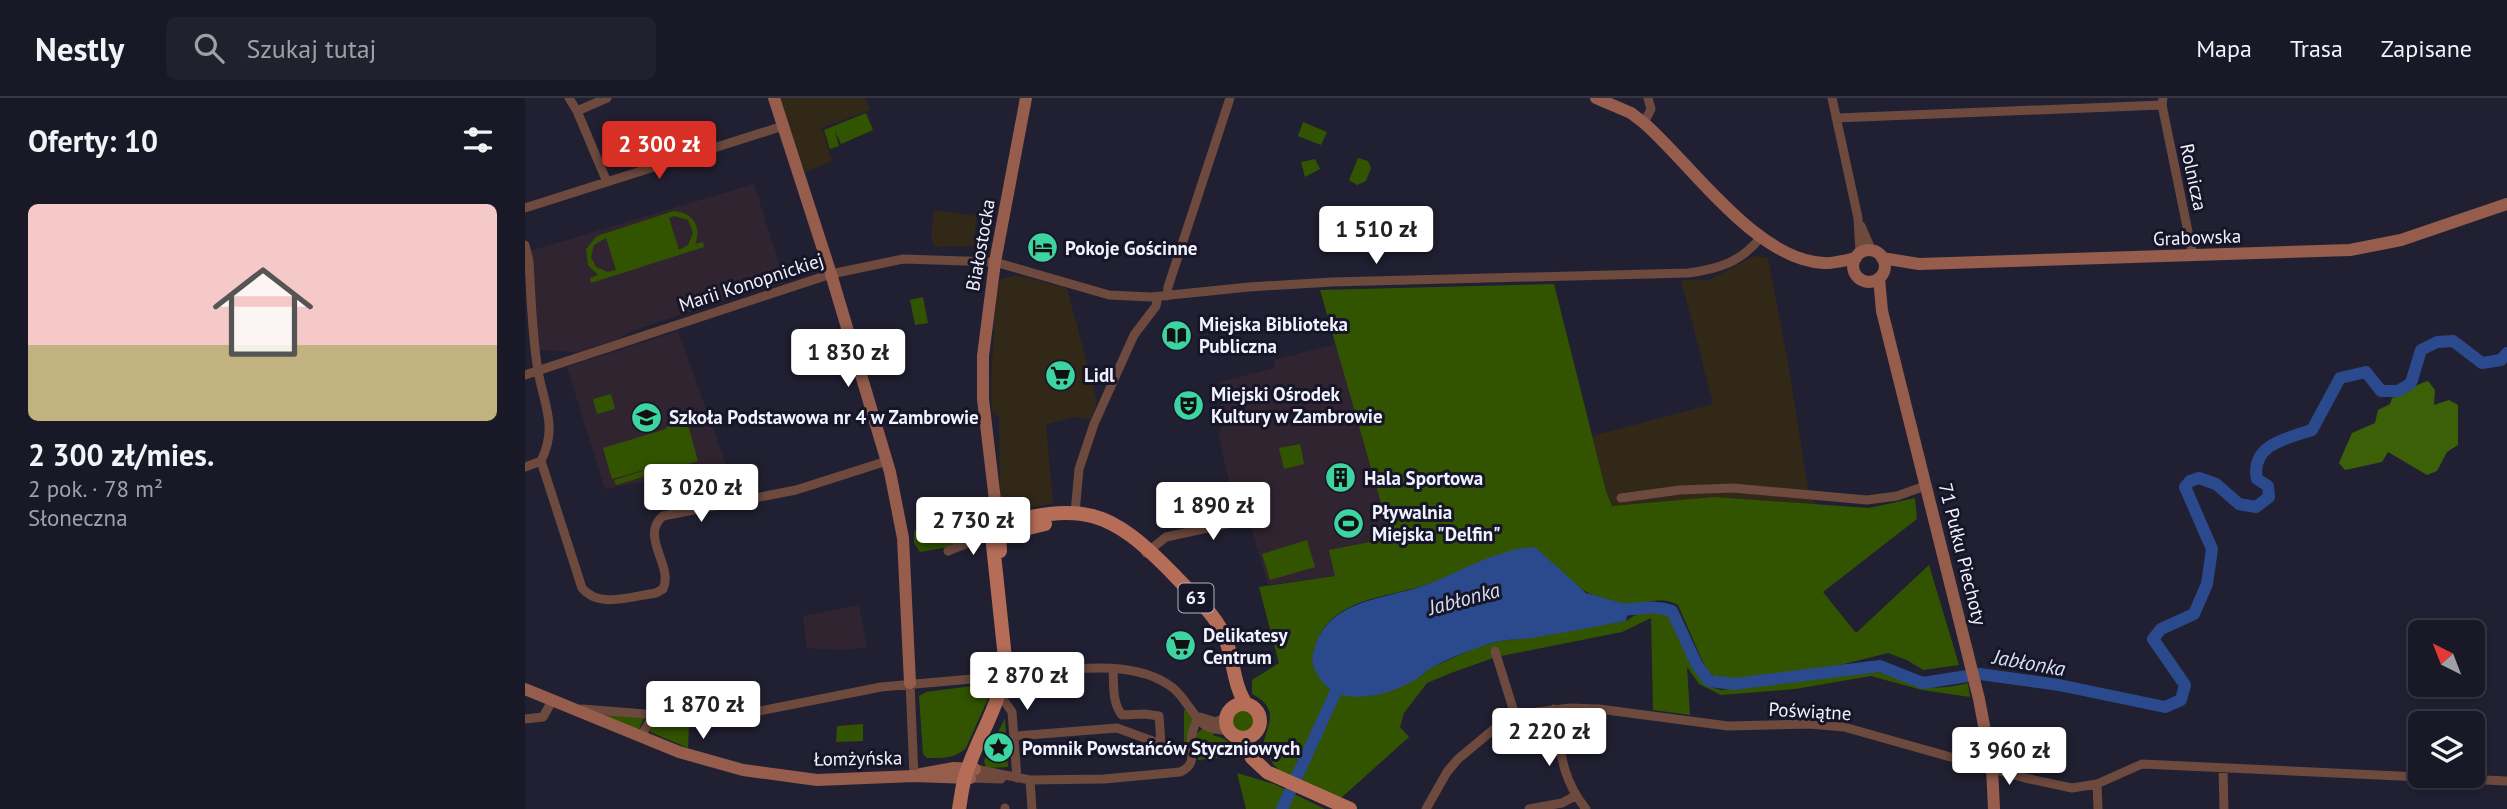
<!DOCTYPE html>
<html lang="pl">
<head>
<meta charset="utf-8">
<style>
	body { margin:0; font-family:"PT Sans",sans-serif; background:#21212e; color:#f1f3f6; height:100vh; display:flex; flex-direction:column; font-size:26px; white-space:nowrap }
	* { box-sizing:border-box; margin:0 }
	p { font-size:23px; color:#9fa0a7 }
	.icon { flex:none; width:38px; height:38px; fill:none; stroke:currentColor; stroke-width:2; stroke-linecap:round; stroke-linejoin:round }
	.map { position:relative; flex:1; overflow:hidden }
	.side { display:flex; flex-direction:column; background:#181826; width:525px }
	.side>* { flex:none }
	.needle { width:46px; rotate:318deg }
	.fabs { position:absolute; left:1883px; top:522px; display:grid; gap:14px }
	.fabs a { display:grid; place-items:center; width:77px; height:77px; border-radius:10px; background:#181826; box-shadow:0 4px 10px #0003,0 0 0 2px #363743; font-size:35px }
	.price { position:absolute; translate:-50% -60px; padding:0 16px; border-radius:7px; background:#fff; color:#222; font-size:23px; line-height:46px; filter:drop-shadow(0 2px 4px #0008) }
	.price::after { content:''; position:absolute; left:50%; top:42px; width:21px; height:16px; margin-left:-10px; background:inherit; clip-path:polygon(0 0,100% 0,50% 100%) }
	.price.current { background:#d93025; color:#fff }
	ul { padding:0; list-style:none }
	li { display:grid; align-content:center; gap:14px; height:371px; padding:0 28px }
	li+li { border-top:2px solid #363743 }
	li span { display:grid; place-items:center; height:217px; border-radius:10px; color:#555 }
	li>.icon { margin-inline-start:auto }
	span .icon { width:126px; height:126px; fill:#fffc; stroke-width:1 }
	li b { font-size:30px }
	h2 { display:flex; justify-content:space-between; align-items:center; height:84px; padding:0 28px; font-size:30px }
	header { display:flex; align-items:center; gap:42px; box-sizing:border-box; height:98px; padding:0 35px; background:#181826; border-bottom:2px solid #363743 }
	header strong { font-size:33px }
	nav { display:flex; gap:38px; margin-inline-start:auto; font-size:24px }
	.search { width:490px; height:63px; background:#21212e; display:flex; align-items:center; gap:18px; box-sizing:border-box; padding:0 24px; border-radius:10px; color:#9fa0a7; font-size:26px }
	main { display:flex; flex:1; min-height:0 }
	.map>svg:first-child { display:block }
	.commercial { fill:#312818 }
	.education { fill:#312431 }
	.green { fill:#325400; fill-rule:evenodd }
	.forest { fill:#3c6008 }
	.water { fill:#2b4a8d }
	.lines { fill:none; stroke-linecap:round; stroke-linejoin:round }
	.river { stroke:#2b4a8d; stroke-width:12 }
	.street { stroke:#6d493e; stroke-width:9 }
	.secondary { stroke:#965d4d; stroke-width:12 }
	.primary { stroke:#b66d58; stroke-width:14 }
	.labels { text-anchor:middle; stroke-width:6; stroke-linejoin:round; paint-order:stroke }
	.shield { fill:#171628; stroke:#b0b0be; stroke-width:2 }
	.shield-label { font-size:18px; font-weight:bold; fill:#f1f2ff }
	.street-label { font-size:19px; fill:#f1f2ff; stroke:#171628 }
	.poi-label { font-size:19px; font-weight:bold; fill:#f1f2ff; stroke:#171628; text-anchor:start }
	.water-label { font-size:21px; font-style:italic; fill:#d4dff2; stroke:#171628 }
</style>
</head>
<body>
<header>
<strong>Nestly</strong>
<div class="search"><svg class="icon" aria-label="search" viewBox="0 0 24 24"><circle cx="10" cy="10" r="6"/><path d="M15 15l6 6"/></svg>Szukaj tutaj</div>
<nav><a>Mapa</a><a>Trasa</a><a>Zapisane</a></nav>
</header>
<main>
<section class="side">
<h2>Oferty: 10<svg class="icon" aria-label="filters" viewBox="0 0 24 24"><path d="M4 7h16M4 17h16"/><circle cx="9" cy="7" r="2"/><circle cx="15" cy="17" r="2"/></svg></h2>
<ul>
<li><span style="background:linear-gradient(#f6c9c9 65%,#c2b280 0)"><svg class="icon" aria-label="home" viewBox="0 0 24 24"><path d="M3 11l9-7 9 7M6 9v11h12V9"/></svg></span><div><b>2 300 zł/mies.</b><p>2 pok. · 78 m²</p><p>Słoneczna</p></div></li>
</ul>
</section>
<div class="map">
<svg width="1982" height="711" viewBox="0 0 1982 711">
	<rect width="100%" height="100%" fill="#202032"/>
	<!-- commercial -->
	<path class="commercial" d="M254,0H341L345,12L297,30L307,63L280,74Z
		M409,112L452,118L449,140L466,143L464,149L454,155L450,148L410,149L406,141Z
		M1229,158L1243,160L1263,264L1283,390L1291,407L1189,399L1087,409L1081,393L1067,338L1188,306L1156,182H1184Z
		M491,177L542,190L572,303L566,321L548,319L521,327L528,405L483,414L475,408L474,320L467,313L466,286L469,227L473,187L476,181Z"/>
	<!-- education -->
	<path class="education" d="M229,86L260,185L200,202L106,233L93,241L53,254L14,252L5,153Z
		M153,233L202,369L80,391L42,269Z
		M811,246L866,440L810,478L743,487L722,416L708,401L693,336L696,332L695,284L750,270L749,262Z
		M334,507L342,549L315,552L282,550L278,518Z"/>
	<!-- green -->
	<path class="green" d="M341,15L348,32L316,46L310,33L314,48L305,51L299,32Z
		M778,24L802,34L796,47L773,38Z
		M833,60L843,63L846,70L841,83L832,87L824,82Z
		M790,61L795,71L780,79L776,64Z
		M149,113C168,115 177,128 170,146L178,144L179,149L66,185L65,180L73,177L63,167L61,151L72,138ZM149,118L163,122L168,135L163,147L154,152L144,120ZM81,140L91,172L83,174L71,169L66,159L69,147Z
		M1029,186L1081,393L1087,408L1189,399L1344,410L1390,400L1392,421L1298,494L1331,535L1404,467L1434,567L1398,572L1382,562L1363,555L1303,570L1202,583L1192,581L1181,571L1153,507C1133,497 1126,506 1106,507C1067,507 1035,476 1010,450C969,451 932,478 894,489C864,498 827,500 804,524C793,536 787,552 788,568L895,579L903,571L948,551L974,543L1003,540L1101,523L1117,513L1145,515L1173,576C1179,586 1185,590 1197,592L1354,574C1368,577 1379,582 1392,587C1407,592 1428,589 1443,585L1445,599L1397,592L1346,578L1270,591L1196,597L1174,586L1162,569L1165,617L1128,612L1126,520L1097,534L971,559L926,575L902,585L879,615L875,629L884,639L816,700L755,673L748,666L738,648C742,626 756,611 727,596V582L754,565L734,489L810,478L804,452L866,440L795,192Z
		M398,199L403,225L390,227L385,202Z
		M86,296L90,311L72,316L68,301Z
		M162,323L173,363L91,387L89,382L137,367L87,381L78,350L141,331V329Z
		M775,346L779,366L759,371L754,350Z
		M447,419L449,429L423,449L395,454L389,445V433Z
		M782,442L790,469L745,482L737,456Z
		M470,585L441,650C429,661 418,660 402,660L398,656L394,598L401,594Z
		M706 622a12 12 0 1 1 24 0a12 12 0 1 1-24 0Z
		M659,612H664L668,623L663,645L659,646Z
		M76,616L119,620L114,632Z
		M480,620L483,669L461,670L459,663Z
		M135,623L164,626L163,650L125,634L126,627Z
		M338,626V643L311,644L312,628Z
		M677,631L688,633L689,638C699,638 712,649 714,658L673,662L671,636Z
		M712,675L749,686L800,711H721Z"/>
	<!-- forest -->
	<path class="forest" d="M1903,283L1910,292L1909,307L1924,302L1933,307V347L1922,354L1912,373L1902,377L1863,354L1857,364L1820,372L1814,365L1827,335L1850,325L1853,312L1865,306L1867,300C1885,297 1885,288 1903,283Z"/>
	<!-- water -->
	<path class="water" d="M1010,449L1061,495L1104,507L1101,523C1069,529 1038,535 1007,540C994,542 982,541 970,544C948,551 926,559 906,570C901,572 898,577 893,580C873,593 847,601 823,598C808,597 798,587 791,574C786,566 787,557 790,549C804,503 857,501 895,489C933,476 970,451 1010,449Z"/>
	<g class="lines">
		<!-- river -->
		<path class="river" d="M1088,511C1112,514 1124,505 1147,513L1172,567L1184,583L1209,586L1355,568L1398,585L1455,576L1534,587L1640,609L1656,602L1660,587L1628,541L1636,531L1669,516L1682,486L1687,451L1660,389L1665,383L1674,380L1691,386L1714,406L1731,409L1744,399L1743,388L1732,381C1725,347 1762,340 1787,332L1815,280L1841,274L1856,293H1873L1886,285L1896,252L1912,244L1928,243L1957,265L1976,262L1982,255
			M757,711L816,582"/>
		<!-- street -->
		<path class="street" d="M44,0L52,13L82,84
			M1307,0L1333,120L1335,155
			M1638,0L1637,7L1668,158
			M52,13L82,0
			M1311,20L1637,7
			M1119,25L1126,11L1123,0
			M0,110L258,28
			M1336,128L1347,153
			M0,147L4,163C6,199 7,237 13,273C19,307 33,329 16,363L57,490C74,511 108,498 131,495L138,491C149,468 114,438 138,418L271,392L362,363
			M642,198L643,189L705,0
			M0,277L306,176L378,161L470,164L584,197L626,199L724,189L807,184L1163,175C1194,171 1216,164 1236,139
			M0,369L16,363
			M1096,400L1155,392L1208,390L1342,402L1372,398L1400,388
			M550,415L554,371L569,326L609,237L631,208L633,199
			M432,445L447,434L466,428
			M423,453L455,440L472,437
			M621,455L641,439L710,424L722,407
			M970,553L991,620
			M496,576C542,572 609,559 648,590C660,599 672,625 683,629C690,632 698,631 704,634
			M385,585L389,678
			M480,604L487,614L492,680
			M57,611L172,620L204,619L356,589L447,581L474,580L479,582
			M1029,611C1036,651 1035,679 1061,711
			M675,619L691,624L701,619
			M0,621L18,619L27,603
			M116,638L129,616
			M490,638L592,630L636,646L634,618L620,616L597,617C587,605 589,587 588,571
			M1698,670L1699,711
			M450,671L505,682L579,681L655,674C674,666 664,652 667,636C668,631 671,624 673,619
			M445,680L476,681
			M505,682L507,711
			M1572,686L1573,711
			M480,710V711
			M901,711L922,674L933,661L969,631L979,625L1012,614L1045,610L1074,611L1203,628L1284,626L1319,629L1500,680L1547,690L1572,686L1617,666L1982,683
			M1004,711L1037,705L1050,698"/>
		<!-- secondary -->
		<path class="secondary" d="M249,0L306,176L365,374L378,440L385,585
			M1071,0L1106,15L1119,25C1167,67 1231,162 1299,165C1309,166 1321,162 1331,160
			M1328 168a16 16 0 1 1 32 0a16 16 0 1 1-32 0Z
			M1357,160L1394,166L1825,152L1876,142L1982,106
			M1354,180L1357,213L1454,601L1467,670L1469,711
			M474,436L458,301V258L470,164L501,0
			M0,591L154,654L218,672L292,682L389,678L445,680
			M396,676L429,670L450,671"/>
		<!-- primary -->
		<path class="primary" d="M475,453L474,437L520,426
			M701 623a17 17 0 1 1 34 0a17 17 0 1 1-34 0Z
			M718,640L727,660L742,674L825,711
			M434,711C436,700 437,689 440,679C452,638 479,604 480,560L466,428C559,404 583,409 650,478C667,496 687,513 698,535C709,557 707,585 721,606"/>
	</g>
	<!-- icons -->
	<defs>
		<symbol id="hotel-disc" viewBox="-11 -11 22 22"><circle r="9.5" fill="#3ed4a2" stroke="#171628"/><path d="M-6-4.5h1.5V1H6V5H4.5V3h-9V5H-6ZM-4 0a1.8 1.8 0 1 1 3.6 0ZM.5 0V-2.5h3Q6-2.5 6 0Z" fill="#111"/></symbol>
		<symbol id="library-disc" viewBox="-11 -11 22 22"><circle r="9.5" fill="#3ed4a2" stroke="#171628"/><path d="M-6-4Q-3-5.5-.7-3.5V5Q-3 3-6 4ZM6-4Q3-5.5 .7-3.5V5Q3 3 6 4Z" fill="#111"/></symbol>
		<symbol id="supermarket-disc" viewBox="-11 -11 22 22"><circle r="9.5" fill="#3ed4a2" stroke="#171628"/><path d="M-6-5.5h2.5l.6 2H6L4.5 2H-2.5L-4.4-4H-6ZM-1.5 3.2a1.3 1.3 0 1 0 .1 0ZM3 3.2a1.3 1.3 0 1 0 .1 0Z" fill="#111"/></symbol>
		<symbol id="theatre-disc" viewBox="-11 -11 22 22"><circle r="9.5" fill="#3ed4a2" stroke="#171628"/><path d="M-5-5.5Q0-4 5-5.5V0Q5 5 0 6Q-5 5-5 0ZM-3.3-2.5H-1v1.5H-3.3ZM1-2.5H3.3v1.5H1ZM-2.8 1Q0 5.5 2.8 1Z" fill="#111"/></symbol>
		<symbol id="school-disc" viewBox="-11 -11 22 22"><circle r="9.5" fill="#3ed4a2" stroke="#171628"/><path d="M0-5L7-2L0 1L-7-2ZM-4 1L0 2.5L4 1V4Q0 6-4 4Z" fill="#111"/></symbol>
		<symbol id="building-disc" viewBox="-11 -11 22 22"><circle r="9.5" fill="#3ed4a2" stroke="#171628"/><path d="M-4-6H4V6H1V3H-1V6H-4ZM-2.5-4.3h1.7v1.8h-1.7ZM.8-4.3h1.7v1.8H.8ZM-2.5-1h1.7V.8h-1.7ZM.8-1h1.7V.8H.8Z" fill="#111"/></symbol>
		<symbol id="stadium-disc" viewBox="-11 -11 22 22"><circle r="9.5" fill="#3ed4a2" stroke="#171628"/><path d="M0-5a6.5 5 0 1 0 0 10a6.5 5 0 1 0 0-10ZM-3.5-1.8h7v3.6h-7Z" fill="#111"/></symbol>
		<symbol id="sight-disc" viewBox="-11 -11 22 22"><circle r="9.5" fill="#3ed4a2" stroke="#171628"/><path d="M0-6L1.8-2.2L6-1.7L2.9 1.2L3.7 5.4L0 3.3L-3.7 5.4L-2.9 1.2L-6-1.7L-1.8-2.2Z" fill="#111"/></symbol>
	</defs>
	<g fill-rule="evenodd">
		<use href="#hotel-disc" x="500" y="132" width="35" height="35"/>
		<use href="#library-disc" x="634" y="220" width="35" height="35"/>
		<use href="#supermarket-disc" x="518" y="260" width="35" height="35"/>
		<use href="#theatre-disc" x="646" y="290" width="35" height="35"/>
		<use href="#school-disc" x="104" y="302" width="35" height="35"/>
		<use href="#building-disc" x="798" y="362" width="35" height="35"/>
		<use href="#stadium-disc" x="806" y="408" width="35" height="35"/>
		<use href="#supermarket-disc" x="638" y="530" width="35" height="35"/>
		<use href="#sight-disc" x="456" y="632" width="35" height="35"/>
	</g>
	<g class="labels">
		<!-- shield labels -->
		<rect class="shield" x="653.5" y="485.5" width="35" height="29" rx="5"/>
		<g class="shield-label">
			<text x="671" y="506">63</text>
		</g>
		<!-- street labels -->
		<g class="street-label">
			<text transform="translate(1669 79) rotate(78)" y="7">Rolnicza</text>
			<text transform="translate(1672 139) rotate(-2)" y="7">Grabowska</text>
			<text transform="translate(455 147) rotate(-80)" y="7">Białostocka</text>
			<text transform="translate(226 184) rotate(-18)" y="7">Marii Konopnickiej</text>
			<text transform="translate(1438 456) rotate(76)" y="7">71 Pułku Piechoty</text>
			<text transform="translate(1285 613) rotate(3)" y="7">Poświątne</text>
			<text transform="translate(333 660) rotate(-1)" y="7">Łomżyńska</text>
		</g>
		<!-- poi labels -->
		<g class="poi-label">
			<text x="540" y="157">Pokoje Gościnne</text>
			<text x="674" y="233">Miejska Biblioteka<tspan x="674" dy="22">Publiczna</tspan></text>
			<text x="559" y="284">Lidl</text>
			<text x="686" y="303">Miejski Ośrodek<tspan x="686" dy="22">Kultury w Zambrowie</tspan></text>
			<text x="144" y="326">Szkoła Podstawowa nr 4 w Zambrowie</text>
			<text x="839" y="387">Hala Sportowa</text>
			<text x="847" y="421">Pływalnia<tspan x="847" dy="22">Miejska "Delfin"</tspan></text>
			<text x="678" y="544">Delikatesy<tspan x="678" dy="22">Centrum</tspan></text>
			<text x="497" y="657">Pomnik Powstańców Styczniowych</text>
		</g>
		<!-- water labels -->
		<g class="water-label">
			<text transform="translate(939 501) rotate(-15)" y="7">Jabłonka</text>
			<text transform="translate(1504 565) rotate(10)" y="7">Jabłonka</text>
		</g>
	</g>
</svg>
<div class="fabs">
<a><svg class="needle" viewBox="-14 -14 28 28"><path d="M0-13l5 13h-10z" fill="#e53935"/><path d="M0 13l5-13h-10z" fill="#9fa0a7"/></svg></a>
<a><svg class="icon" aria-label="layers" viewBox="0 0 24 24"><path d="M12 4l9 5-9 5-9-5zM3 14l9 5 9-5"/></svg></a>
</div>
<b class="price current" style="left:134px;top:83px">2 300 zł</b>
<b class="price" style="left:851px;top:168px">1 510 zł</b>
<b class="price" style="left:323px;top:291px">1 830 zł</b>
<b class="price" style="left:176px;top:426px">3 020 zł</b>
<b class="price" style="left:688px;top:444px">1 890 zł</b>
<b class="price" style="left:448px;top:459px">2 730 zł</b>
<b class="price" style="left:502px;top:614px">2 870 zł</b>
<b class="price" style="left:178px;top:643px">1 870 zł</b>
<b class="price" style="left:1024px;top:670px">2 220 zł</b>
<b class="price" style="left:1484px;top:689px">3 960 zł</b>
</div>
</main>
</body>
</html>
